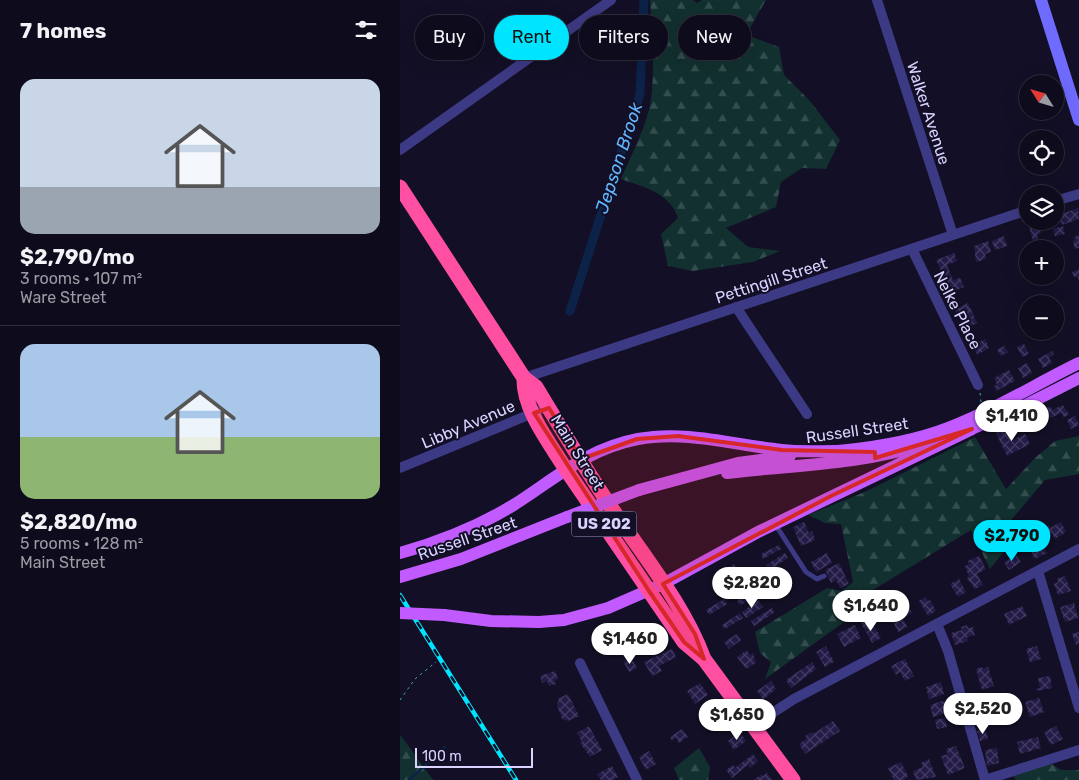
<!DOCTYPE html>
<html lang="en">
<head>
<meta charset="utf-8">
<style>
	body { margin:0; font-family:Rubik,sans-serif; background:#1c1929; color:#f1f3f6; height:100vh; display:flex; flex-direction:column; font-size:19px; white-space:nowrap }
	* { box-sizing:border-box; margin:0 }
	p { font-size:16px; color:#9b9ba3 }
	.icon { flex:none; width:28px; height:28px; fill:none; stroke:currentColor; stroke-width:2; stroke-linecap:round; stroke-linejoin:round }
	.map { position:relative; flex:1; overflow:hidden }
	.side { display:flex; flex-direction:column; background:#0e0b1c; width:400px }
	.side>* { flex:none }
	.hud { position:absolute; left:15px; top:15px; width:475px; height:45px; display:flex; gap:10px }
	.needle { width:32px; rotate:307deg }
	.controls { position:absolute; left:619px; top:75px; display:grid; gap:10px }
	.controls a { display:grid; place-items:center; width:45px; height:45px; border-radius:50%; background:#0e0b1c; box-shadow:0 5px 20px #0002,0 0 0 1px #2e2b3b; font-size:25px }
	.scale { position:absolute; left:15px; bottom:12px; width:118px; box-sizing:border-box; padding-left:5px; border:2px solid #d9d4ff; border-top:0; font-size:14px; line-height:18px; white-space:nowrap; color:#d9d4ff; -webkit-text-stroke:4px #130f26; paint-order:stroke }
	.price { position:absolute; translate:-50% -42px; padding:0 11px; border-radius:18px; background:#fff; color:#222; font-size:16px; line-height:32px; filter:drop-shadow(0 1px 2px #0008) }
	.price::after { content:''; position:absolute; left:50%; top:30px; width:15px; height:11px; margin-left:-8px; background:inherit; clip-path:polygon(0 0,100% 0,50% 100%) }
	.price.active { background:#00e5ff; color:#111 }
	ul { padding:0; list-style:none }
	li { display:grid; align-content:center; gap:10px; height:265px; padding:0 20px }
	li+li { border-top:1px solid #2e2b3b }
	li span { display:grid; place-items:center; height:155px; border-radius:15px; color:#555 }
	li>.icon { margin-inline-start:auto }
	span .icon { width:90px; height:90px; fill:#fffc; stroke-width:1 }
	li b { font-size:21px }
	h2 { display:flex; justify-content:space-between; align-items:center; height:60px; padding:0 20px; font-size:21px }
	.tag { padding:0 18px; border-radius:22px; background:#0e0b1c; box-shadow:0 5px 20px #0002,0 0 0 1px #2e2b3b; font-size:18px; line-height:45px }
	.tag.active { background:#00e5ff; color:#111 }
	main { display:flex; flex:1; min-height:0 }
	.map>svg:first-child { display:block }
	.forest { fill:url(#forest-firs) }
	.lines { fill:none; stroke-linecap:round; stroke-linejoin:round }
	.stream { stroke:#0c2248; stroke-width:2.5 }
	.canal { stroke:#0c2248; stroke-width:9 }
	.building { fill:url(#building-cross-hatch) }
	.path { stroke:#2fb8b0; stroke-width:1; stroke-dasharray:2.5 4; stroke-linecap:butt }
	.lane { stroke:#3d3a85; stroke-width:5 }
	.street { stroke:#3d3a85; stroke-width:10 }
	.secondary { stroke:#6f6bff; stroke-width:12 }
	.primary { stroke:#c25bff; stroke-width:12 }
	.highway { stroke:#ff4fa3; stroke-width:15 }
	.rail-casing { stroke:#00e5ff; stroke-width:4.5 }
	.rail { stroke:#130f26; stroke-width:2.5; stroke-dasharray:8; stroke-linecap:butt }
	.primary-bridge { stroke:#c25bff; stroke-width:12 }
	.marked { fill:#d62828; fill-opacity:0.2; stroke:#d62828; stroke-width:4; stroke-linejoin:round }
	.labels { text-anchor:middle; stroke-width:4; stroke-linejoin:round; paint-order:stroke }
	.shield { fill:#130f26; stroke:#9e99be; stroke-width:1 }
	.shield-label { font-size:15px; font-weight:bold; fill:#d9d4ff }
	.street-label { font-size:16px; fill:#d9d4ff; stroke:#130f26 }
	.water-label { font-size:18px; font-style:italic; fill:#62b6ff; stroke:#130f26 }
</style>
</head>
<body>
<main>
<section class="side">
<h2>7 homes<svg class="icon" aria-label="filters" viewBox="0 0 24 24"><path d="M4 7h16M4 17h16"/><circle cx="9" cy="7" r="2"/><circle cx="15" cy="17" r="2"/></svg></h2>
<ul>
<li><span style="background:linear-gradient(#c9d6e8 70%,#9aa5b1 0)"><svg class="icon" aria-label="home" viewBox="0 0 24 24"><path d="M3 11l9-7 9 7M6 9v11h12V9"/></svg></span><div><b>$2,790/mo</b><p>3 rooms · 107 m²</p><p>Ware Street</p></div></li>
<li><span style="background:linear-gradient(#a9c7e8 60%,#8fb573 0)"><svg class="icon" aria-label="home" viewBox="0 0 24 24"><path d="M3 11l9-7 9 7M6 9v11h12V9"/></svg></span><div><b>$2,820/mo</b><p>5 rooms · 128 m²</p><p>Main Street</p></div></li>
</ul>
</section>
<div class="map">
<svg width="679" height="780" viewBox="0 0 679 780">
	<defs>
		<pattern id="forest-firs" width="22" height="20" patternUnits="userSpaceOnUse" patternTransform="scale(1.25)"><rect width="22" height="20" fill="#12302f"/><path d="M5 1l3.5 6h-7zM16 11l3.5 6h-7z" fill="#344d4e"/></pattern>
		<pattern id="building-cross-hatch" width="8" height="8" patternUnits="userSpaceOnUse" patternTransform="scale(1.25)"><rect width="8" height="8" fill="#241b47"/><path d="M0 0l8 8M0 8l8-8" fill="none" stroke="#433b63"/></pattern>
	</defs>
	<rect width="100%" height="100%" fill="#130f26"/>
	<!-- forest -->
	<path class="forest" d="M250,0H293L297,3L302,0H366L346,35L379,47L384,75L410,101L440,140L426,169L402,168L381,182L376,207L326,228L348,247L380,251L353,262L293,271L268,266L261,234L278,218C270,193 244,187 221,179C231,156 247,125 251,100C255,67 252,33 250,0Z
		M679,436V474L645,480L601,532L605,550L590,569L571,530L455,601L451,617L365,679L371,662L360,653L355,632L427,588L442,591L453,582L441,524L425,523L408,515L467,491L575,437L606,489L635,458L655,441Z
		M0,735L2,737L33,780H0Z
		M299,748L310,767L308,780H279L274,768Z
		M650,763L661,770H679V780H616L612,775Z"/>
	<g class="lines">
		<!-- stream -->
		<path class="stream" d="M9,780L45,747"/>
		<!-- canal -->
		<path class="canal" d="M170,311L240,94L244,0"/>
	</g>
	<!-- building -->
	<path class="building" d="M678,208L679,219L662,225L658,215Z
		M637,221L641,233L637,235L638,240L633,242L628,222Z
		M663,226L665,234L655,236L653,229Z
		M679,235V248L675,249L673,241L675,240L674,237Z
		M604,236L607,246L595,250L592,241Z
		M588,241L591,252L585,254L586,259L576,262L574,246Z
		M554,253L557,261L547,265L553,280L560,278L564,287L551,292L536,260Z
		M679,269V281L677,276L674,277L672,272Z
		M568,303L577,323L565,329L555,310Z
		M585,339L589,348L577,355L574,345Z
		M624,344L629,354L622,357L617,347Z
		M604,346L608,352L601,356L597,350Z
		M652,351L654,355L649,358L652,363L643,368L638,359Z
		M627,363L632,373L623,378L618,368Z
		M609,370L615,381L596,391L594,386L597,385L594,378Z
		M663,405L669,415L664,417L661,413L650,418L645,409L650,406L652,410Z
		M675,416L679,425L671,429L667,420Z
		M607,428L613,440L625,434L630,444L607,456L596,433Z
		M404,522L409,533L412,531L415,540L401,546L393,527Z
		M661,522L666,532L655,539L652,533L645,537L641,529L649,525L650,528Z
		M625,526L629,533L621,537L617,530Z
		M642,543L647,553L635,559L630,550Z
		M379,545L381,549L363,559L361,554Z
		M385,553L388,558L370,570L366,565Z
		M427,553L432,563L416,572L411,562Z
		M616,555L621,562L609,570L604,562Z
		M579,556L586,569L577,574L583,585L575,589L567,578L569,577L565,566L569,564L568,561Z
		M439,563L449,584L440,588L436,580L431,583L425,570Z
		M334,564L336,568L320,579L317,575Z
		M343,573L345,577L328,587L326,583Z
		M665,576L671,591L658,595L654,584L658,582L657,579Z
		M559,579L566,592L558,597L550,584Z
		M350,582L353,585L347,593L344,595L341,591L335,596L333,593Z
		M355,590L358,593L354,596L355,598L340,605L337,601Z
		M526,597L528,601L530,600L536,611L528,616L519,601Z
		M324,599L327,604L309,615L306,610Z
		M358,600L363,607L346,618L342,612Z
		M674,603L678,618L665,622L660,607Z
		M507,604L512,613L503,618L507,627L498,632L489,613Z
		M622,606L627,616L609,625L604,614Z
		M481,607L486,617L473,624L468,614Z
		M372,608L375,612L354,626L351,621Z
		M340,613L343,618L325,629L322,625Z
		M467,620L471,627L474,626L481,638L472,643L461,623Z
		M455,625L461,638L444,647L437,634Z
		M567,625L568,628L573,627L575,635L567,637L568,641L555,645L551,633L562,630L561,627Z
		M679,632V643L676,645L672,634Z
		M337,634L341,640L329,649L324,642Z
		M426,646L434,662L425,667L416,652Z
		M637,646L641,659L630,662L626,649Z
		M272,649L276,657L259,666L262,671L252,676L244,662Z
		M347,650L350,655L353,653L356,663L346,669L337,657Z
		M231,657L237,668L229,672L223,661Z
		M505,659L514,676L505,681L500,672L496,675L491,666Z
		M412,662L416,669L391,688L386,680Z
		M582,667L583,669L588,667L594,686L582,690L576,669Z
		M155,671L158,679L155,680L156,684L149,686L147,681L142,683L140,676Z
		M650,676L652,688L636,691V689L640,688L638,678Z
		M371,681L376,689L363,700L357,691Z
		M541,682L544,694L529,699L526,687Z
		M300,683L308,695L295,704L287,691Z
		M168,694L179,716L168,721L162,719L157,705L159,698Z
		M639,698L644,712L630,717L625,702Z
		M542,701L546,702L549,712L533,717L530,705Z
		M321,707L327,715L313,726L311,724L307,727L302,721Z
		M545,718L547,727L537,729L535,720Z
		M433,721L440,731L405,754L399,744L407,738L405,736L411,732L413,734Z
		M189,726L202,750L190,757L180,743L182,742L177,733Z
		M656,726L663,739L651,745L644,732Z
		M282,729L288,737L279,743L276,738L272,741L270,737Z
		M585,729L588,739L580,741L577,731Z
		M340,732L346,741L334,750L328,741Z
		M638,737L641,748L620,754L617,742Z
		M556,746L565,768L548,775L541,756L548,754L546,749Z
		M597,748L599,763L587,766L585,750Z
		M249,751L256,764L246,770L239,757Z
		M353,754L358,761L350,768L348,765L332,778L326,770L333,765L335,768Z
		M529,759L536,777L516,780L513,771L523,767L521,763Z
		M501,762L508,776L504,780H494L488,768Z
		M212,766L218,777L213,780H201L197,774Z
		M367,773L372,780H353L362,774L363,776Z"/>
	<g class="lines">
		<!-- path -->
		<path class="path" d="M580,393L581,402
			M0,700L15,679L36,662"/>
		<!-- lane -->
		<path class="lane" d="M375,524L406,572L417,579L424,576"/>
		<!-- street -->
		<path class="street" d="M477,0L553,235
			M0,150L211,0
			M655,201L679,194
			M512,249L578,385
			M336,307L407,414
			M124,378L628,210
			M0,468L138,411
			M638,571L679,708
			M537,624L548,651L585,780
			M180,663L237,780
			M354,725L394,699L679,549
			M585,780L679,750"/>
		<!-- secondary -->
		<path class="secondary" d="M641,0L679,120"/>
		<!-- primary -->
		<path class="primary" d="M564,432L616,410L679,378
			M427,452C465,449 501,444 537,432C586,415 632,386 679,363
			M327,473C392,465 458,465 521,445
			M239,490L338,463L390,456
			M0,553C39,542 77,527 112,506C155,479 186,449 238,439C286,430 334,445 382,450C399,452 417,451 435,451
			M0,577L61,559L167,517
			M44,615L91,621L139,622L164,620L208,608L263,584L358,532L572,429"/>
		<!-- highway -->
		<path class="highway" d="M0,187L124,378L136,387C163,432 190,477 219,519C250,564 285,608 304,659
			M124,378C123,409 149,442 165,468L284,642L304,659L393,780"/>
		<defs>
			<path id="rail" d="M0,595L116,780"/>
		</defs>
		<!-- rail casing -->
		<use href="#rail" class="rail-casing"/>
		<!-- rail -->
		<use href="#rail" class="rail"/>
		<!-- primary-bridge -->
		<path class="primary-bridge" d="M167,517L239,490
			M0,613L44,615"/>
	</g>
	<!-- marked area -->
	<path class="marked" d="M149,408L181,459L237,439L278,436L382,450L475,452V458L572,429L431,496L263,584L295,634L304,659L284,642L249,591L134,413Z"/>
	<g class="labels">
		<!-- shield labels -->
		<rect class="shield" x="171.5" y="511.5" width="65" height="25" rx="4"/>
		<g class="shield-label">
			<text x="204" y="529">US 202</text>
		</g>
		<!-- street labels -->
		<g class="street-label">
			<text transform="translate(529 113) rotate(72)" y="6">Walker Avenue</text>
			<text transform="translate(371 280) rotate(-18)" y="6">Pettingill Street</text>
			<text transform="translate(558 310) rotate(63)" y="6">Nelke Place</text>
			<text transform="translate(68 424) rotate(-23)" y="6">Libby Avenue</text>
			<text transform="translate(457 430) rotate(-8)" y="6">Russell Street</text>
			<text transform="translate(178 452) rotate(58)" y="6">Main Street</text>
			<text transform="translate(67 538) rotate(-19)" y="6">Russell Street</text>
		</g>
		<!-- water labels -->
		<g class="water-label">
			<text transform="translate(219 158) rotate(-72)" y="6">Jepson Brook</text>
		</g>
	</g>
</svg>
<div class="controls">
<a><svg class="needle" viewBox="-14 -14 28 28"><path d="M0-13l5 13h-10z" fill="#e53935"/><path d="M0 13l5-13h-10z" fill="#9b9ba3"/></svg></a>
<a><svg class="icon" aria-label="locate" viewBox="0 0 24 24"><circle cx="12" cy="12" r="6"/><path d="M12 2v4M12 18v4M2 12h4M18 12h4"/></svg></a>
<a><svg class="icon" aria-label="layers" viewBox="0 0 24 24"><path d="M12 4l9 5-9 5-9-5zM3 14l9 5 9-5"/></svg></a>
<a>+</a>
<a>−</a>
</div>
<div class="scale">100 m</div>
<b class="price" style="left:612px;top:442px">$1,410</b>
<b class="price active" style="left:612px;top:562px">$2,790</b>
<b class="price" style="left:352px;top:609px">$2,820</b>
<b class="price" style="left:471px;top:632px">$1,640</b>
<b class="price" style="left:230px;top:665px">$1,460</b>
<b class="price" style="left:583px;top:735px">$2,520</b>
<b class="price" style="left:337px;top:741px">$1,650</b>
<div class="hud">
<a class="tag">Buy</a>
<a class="tag active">Rent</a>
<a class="tag">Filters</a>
<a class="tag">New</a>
</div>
</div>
</main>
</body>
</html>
